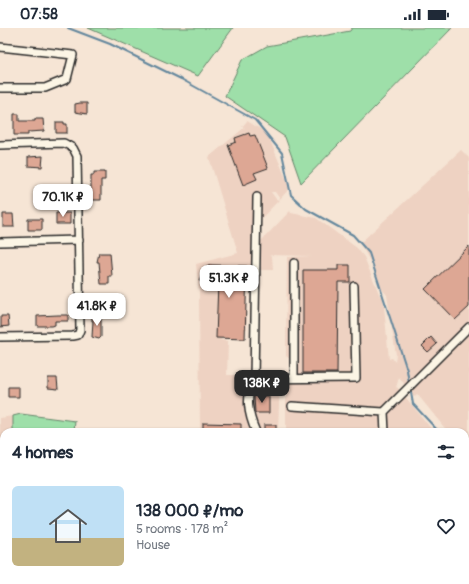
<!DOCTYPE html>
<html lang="en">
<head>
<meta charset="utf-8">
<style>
	body { margin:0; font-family:Pangolin,sans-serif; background:#f6f6f7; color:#1f2937; height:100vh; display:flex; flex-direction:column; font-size:15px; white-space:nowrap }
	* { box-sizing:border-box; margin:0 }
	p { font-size:13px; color:#747a83 }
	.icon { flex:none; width:22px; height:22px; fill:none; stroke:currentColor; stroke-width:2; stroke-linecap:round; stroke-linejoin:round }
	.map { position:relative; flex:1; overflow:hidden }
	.drawer { position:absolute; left:0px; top:400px; width:469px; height:156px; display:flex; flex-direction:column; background:#fff; border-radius:12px 12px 0 0; box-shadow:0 1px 3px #0004 }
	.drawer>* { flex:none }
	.price { position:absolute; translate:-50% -34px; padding:0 9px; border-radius:8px; background:#fff; color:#222; font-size:13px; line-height:26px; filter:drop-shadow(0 1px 2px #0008) }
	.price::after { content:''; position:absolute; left:50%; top:24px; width:12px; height:9px; margin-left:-6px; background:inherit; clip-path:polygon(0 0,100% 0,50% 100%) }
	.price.on { background:#2b2b2b; color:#fff }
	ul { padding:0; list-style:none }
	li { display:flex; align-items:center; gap:12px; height:100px; padding:0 12px }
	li+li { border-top:1px solid #e0e1e3 }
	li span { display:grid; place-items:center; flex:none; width:112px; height:80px; border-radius:6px; color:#555 }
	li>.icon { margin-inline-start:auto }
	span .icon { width:48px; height:48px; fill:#fffc; stroke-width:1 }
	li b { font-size:17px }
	h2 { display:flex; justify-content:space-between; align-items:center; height:48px; padding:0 12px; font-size:17px }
	.status { display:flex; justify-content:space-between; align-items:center; height:28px; padding:0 20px; background:#fff; direction:ltr }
	.status svg { height:11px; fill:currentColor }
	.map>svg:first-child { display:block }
	.built { fill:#eed2c2 }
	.green { fill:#9edfa9; stroke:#64856a }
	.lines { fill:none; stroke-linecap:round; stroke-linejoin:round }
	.stream { stroke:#64879d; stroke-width:2 }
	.building { fill:#dda794; stroke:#2b2b2b }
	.minor-casing { stroke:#2b2b2b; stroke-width:10 }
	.major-casing { stroke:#2b2b2b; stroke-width:12 }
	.minor { stroke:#fcf5e5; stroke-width:7 }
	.major { stroke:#fcf5e5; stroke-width:9 }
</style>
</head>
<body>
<div class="status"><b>07:58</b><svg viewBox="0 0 49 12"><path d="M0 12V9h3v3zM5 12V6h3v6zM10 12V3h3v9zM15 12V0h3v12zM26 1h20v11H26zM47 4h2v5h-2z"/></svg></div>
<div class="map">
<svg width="469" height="556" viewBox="0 0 469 556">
	<rect width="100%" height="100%" fill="#f6e5d5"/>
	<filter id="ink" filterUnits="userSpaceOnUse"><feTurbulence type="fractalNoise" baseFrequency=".025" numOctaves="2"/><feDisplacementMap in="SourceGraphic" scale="8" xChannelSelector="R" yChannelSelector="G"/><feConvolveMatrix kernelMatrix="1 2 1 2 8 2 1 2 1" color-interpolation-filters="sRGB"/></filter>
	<g filter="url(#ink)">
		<!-- built -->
		<path class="built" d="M247,93L267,105L290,160L280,171L275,164H271L276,171L279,172L255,197L261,213L290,183L291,185L316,190L357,220L364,229L380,268H383L389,331L392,330L395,334L396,327L387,267L380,259L372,237L360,215L461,122L469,130V430L465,425V404H448L417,366L414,369L399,349L396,360L397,359L434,404H286V359H289V344L291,342V332L286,328L287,229L313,228L269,227L272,228L273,242H234V289H247V301H221V312L228,313L227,347H280L278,404H200L199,264L196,236L238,225L209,129L245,99H242Z
			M13,388V404H4V470H0V390Z
			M303,552H385L383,556H310Z"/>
		<!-- green -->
		<path class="green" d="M88,0H233L198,48Z
			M352,0H452L301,155L285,109L225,68L242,32L267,18L350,3Z
			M21,386L75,393L74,404H13V388Z
			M465,459L469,462V556H383L385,552H465Z
			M0,486H4V552H68L65,556H0Z"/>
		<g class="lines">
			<!-- stream -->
			<path class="stream" d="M68,0L110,16L181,51L255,92L282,125L291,167L306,181L353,207L369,225L407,342L409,355
				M410,359L413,376L439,404
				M465,432L469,435"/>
		</g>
		<!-- building -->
		<path class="building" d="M80,75H87V86L75,84V76Z
			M14,86H19V93H35V91H43L44,103L28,104V107H14Z
			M56,94H64V96H67V105H56Z
			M249,105L250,108L255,107L268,140L254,145L257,151L243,157L228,117L236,114L235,110Z
			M43,128L42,139L28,138V129Z
			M94,144H105V152H101V172H91V147H94Z
			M56,185H70V196H56Z
			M3,186H13L14,199H3Z
			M28,191H42V202H28Z
			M469,218V279L455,292L425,261Z
			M99,225H110L112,248H109V256H101L99,234H97Z
			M210,237L247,238L245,311L216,310L218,254L199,253L205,240Z
			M338,237H350V254H338L337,345H303V242H338Z
			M58,287H68V293H55V297L51,298H37V288Z
			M92,287H101V309L99,311L92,309L93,293H92Z
			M1,288H8L9,298L1,299Z
			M431,309L437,316L428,324L422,318Z
			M48,350H57L58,361L48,360Z
			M8,359H19V369H8Z
			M254,368H269V385H255Z
			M203,395L241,396V404H203Z
			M264,397H276V404H264Z"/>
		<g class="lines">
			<defs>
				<path id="minor" d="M0,19L73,27L67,51L45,60H0
					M0,117L64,115L73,120L77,128L80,302L78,307L73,308L0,309
					M0,214L79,212
					M294,235V350
					M254,351L356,350L354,258
					M292,378L384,384L385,404
					M384,384L469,299
					M256,404C248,386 245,369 254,351L257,169
					M465,451L469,454
					M157,556L161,552
					M344,556L347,552"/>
				<path id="major" d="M0,480H4
					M288,552L296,556"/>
			</defs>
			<!-- minor casing -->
			<use href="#minor" class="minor-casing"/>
			<!-- major casing -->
			<use href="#major" class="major-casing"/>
			<!-- minor -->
			<use href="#minor" class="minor"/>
			<!-- major -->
			<use href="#major" class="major"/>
		</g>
	</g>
</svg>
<b class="price" style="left:63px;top:190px">70.1K ₽</b>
<b class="price" style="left:229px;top:271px">51.3K ₽</b>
<b class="price" style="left:97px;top:299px">41.8K ₽</b>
<b class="price on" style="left:262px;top:376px">138K ₽</b>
<section class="drawer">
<h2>4 homes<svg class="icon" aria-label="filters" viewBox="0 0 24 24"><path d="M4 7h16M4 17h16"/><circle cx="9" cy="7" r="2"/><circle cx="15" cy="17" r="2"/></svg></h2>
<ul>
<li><span style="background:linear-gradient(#bfe0f5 65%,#c2b280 0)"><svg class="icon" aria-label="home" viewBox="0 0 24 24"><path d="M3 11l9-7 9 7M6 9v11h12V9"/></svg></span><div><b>138 000 ₽/mo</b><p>5 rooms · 178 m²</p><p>House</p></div><svg class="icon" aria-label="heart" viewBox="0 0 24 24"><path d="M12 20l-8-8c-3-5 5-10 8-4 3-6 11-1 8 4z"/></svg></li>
</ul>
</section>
</div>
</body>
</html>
